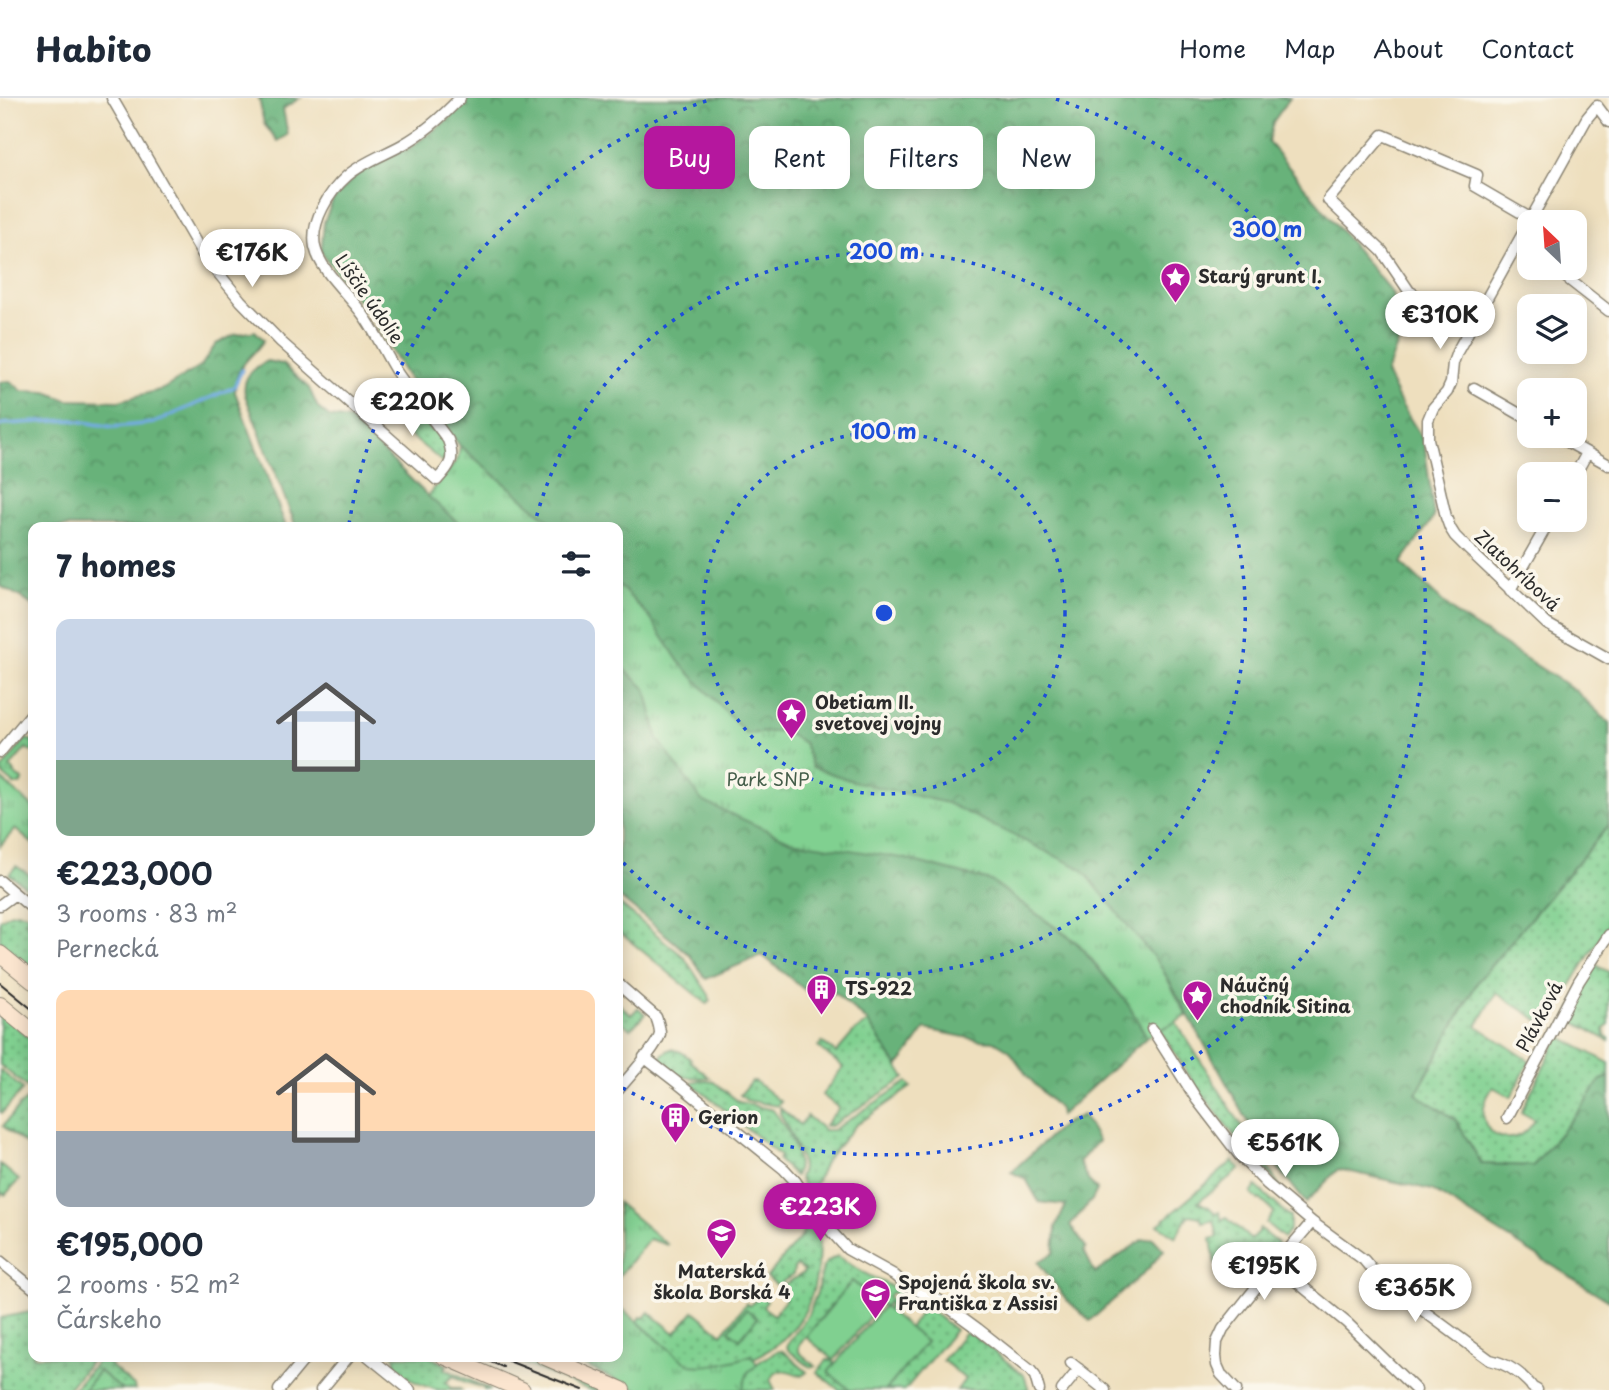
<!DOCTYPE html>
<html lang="en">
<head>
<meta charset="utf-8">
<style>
	body { margin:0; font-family:"Playpen Sans",sans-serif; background:#f2f2f3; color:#1f2937; height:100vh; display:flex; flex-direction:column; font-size:26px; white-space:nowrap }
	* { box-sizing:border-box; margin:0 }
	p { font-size:23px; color:#747a83 }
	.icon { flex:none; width:38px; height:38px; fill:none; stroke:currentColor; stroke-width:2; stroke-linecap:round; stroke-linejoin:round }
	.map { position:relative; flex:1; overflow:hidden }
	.drawer { position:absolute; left:28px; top:424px; width:595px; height:840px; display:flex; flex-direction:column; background:#fff; border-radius:14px; box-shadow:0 4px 18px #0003 }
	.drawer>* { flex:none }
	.guide { position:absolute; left:644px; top:28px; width:665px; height:63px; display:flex; gap:14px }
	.needle { width:46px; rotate:335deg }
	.buttons { position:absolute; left:1517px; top:112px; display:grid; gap:14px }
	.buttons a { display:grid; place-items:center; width:70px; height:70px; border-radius:14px; background:#fff; box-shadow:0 4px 18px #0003; font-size:35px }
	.price { position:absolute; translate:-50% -60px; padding:0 16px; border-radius:24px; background:#fff; color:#222; font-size:23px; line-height:46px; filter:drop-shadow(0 2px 4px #0008) }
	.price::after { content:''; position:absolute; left:50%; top:42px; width:21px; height:16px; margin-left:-10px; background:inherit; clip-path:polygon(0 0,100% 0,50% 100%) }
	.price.active { background:#b5179e; color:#fff }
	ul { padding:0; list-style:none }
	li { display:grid; align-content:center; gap:14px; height:371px; padding:0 28px }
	li span { display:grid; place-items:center; height:217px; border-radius:14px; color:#555 }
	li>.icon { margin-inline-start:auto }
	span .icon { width:126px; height:126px; fill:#fffc; stroke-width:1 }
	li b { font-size:30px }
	h2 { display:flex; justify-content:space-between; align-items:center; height:84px; padding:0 28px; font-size:30px }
	.tag { padding:0 24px; border-radius:14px; background:#fff; box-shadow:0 4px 18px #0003; font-size:24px; line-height:63px }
	.tag.active { background:#b5179e; color:#fff }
	header { display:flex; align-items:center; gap:42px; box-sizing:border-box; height:98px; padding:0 35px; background:#fff; border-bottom:2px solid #e0e1e3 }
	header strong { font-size:33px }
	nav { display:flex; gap:38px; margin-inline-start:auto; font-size:24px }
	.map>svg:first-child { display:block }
	.grass { fill:url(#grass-dots); stroke:#567e5e; stroke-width:2 }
	.forest { fill:url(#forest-crowns); stroke:#4a6e52; stroke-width:2 }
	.park { fill:url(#park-tufts); stroke:#567e5e; stroke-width:2 }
	.garden { fill:#80d090; stroke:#567e5e; stroke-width:2 }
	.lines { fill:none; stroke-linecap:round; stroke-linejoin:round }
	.stream { stroke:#73ace3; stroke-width:3.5 }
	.street-casing { stroke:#8c8574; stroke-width:13 }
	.secondary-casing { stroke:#8c8574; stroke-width:18 }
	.street { stroke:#fff; stroke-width:10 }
	.secondary { stroke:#fbe5cf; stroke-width:16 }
	.tram { stroke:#2b2b2b; stroke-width:2 }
	.ring { fill:none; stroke:#1d4ed8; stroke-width:3.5; stroke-dasharray:3.5 7 }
	.labels { text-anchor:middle; stroke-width:7; stroke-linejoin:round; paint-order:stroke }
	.poi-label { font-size:18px; font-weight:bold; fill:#2b2b2b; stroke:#fbf7ec; text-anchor:start }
	.street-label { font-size:18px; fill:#2b2b2b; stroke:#fbf7ec }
	.park-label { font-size:18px; fill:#445d49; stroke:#fbf7ec }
	.centre { fill:#1d4ed8; stroke:#fbf7ec; stroke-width:3.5 }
	.ring-label { font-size:21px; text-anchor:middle; font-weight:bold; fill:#1d4ed8; stroke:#fbf7ec; stroke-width:7; stroke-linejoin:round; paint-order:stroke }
</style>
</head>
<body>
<header>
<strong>Habito</strong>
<nav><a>Home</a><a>Map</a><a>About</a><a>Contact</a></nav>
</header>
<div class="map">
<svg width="1609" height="1292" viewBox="0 0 1609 1292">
	<defs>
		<pattern id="grass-dots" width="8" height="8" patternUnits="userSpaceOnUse" patternTransform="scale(1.75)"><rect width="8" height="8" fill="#80d090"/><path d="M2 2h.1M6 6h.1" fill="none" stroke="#69a976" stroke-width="1.8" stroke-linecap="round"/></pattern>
		<pattern id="forest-crowns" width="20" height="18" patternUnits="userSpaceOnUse" patternTransform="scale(1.75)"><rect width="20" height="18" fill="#68b27a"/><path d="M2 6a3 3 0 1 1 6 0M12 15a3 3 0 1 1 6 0" fill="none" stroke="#569164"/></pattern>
		<pattern id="park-tufts" width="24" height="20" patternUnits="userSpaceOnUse" patternTransform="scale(1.75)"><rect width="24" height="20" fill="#80d090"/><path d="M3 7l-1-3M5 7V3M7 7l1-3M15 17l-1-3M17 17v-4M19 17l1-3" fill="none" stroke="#69a976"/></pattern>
	</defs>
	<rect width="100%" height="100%" fill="#fbf7ec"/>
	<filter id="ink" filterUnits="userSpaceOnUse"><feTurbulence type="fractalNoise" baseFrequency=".0143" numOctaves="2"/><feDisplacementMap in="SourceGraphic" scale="14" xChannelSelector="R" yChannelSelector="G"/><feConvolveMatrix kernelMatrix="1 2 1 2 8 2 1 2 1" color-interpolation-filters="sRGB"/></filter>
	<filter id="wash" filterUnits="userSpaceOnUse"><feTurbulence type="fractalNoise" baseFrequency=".00686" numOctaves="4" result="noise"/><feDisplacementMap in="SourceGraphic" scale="28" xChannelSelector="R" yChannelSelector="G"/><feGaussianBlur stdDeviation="1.57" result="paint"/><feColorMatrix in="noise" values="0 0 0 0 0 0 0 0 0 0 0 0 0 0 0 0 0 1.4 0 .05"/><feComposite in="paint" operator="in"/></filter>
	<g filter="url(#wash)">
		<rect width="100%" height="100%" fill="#eedfbe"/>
		<!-- grass -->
		<path class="grass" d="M398,308C404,312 410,317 417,321C433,331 455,342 444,365L387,319Z
			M1609,727V825L1573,883L1548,928L1496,895L1477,928L1530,963L1511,999L1493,989C1489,995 1485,1002 1484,1009C1479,1042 1517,1053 1535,1022L1521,1014L1559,938L1609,965V979L1601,982L1578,1014L1533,1068L1482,1066L1455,1021L1416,997L1478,883Z
			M618,805L684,859L709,897L710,903L707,906L618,833Z
			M17,814L24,815L30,818L25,824L33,831V875L0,848V822L9,816Z
			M1596,867L1609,874V927L1604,931L1605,938L1609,940V943L1567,920L1588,879Z
			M1144,868L1176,924L1281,1090L1234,1037L1196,988L1160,932L1141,896Z
			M618,905L631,917L638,910L645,916L631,931L618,922Z
			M0,916L33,943V994L0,967Z
			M868,924L905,980L831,1028H826L825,1027L839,1010L822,997L843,969L818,949L822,944L836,955L853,935Z
			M671,951L681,954L691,961L690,963L710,980L677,979L659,963C661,956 665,954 671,951Z
			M0,972L23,991L2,1015L0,1014Z
			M700,982L714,984L739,1004L773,1012C784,1026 805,1061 795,1078L778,1062L780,1058L697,989L694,993L692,991V984Z
			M752,983L754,984L755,983L781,1004L777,1008L746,1002L740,997Z
			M907,984L911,989L855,1028L826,1062L816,1085L806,1092L799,1080L802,1071L801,1061L791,1037L780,1015V1010L800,1027L807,1018L824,1032H833Z
			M28,1001L33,1005V1052L3,1028L20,1007Z
			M1233,1063L1240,1071L1198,1104L1209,1109L1216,1116L1219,1114L1222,1122L1226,1119L1251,1142L1260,1131L1278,1145V1146L1266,1160L1258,1154L1244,1171L1240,1170H1235L1233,1163L1215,1166L1211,1141L1218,1139L1214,1122L1203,1125L1200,1119L1190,1117L1187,1119L1176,1139L1158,1127Z
			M0,1066L19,1082L5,1097L2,1095L0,1098Z
			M1256,1088L1290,1119V1131L1284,1140L1266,1125L1274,1114L1260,1101L1258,1102L1251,1096Z
			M790,1098L804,1116L810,1129L812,1128C821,1140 819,1150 818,1165C814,1209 795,1241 754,1260L693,1273L637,1223L641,1219L644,1220L649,1214L675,1235L694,1213L722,1236L746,1205L749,1208L756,1202L752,1198L756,1193L767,1203L763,1209L774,1217L786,1201L776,1192C785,1184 798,1181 805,1173L797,1167L794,1170L793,1177L777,1187L767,1179L804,1135L778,1113Z
			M838,1158L862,1174L904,1195L901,1200L892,1194L888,1199L896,1205L890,1214L887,1211L890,1206L888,1204L884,1209L852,1183L799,1247V1254L815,1268L810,1269L788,1252L787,1247L808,1217L817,1195L823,1169L828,1163Z
			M911,1199L918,1202L955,1232L905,1292H886L926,1244L909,1230L923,1212L909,1201Z
			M30,1214L33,1215V1258H95L67,1292H1L0,1220Z
			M967,1232L1024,1277L1029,1292H957L965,1281L943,1262Z
			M779,1252L783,1253L807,1274L802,1278C790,1273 777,1268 770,1282L775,1292H740C746,1268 759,1264 779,1252Z
			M393,1258H428L447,1267L445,1271L491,1292H484L482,1289L465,1284L454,1278L446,1284L451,1290H458L461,1292C454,1292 445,1292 438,1292C422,1288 404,1279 391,1269L396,1261Z
			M504,1258H525L607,1292H590Z
			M99,1261H103L134,1288L135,1292H122L99,1273L84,1292H73Z
			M827,1262H831L835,1265L829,1274L850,1292H839L817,1274Z"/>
		<!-- forest -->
		<path class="forest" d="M259,0H300L283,11L288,37L278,43L264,26Z
			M468,0H1290L1273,24L1268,44L1392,195L1401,238L1386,275L1401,306L1424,343L1434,419L1401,465L1457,517L1575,592L1609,625V727L1478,883L1416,996L1455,1021L1482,1066L1533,1068L1578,1014L1601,982L1609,979V1203L1432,1092L1338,1071L1306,1105L1264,1052L1160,867L852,683L812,669L804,645L783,633L746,636L679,564L650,520L618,486V429H557L460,348L404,274L374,224L321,154L324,124L333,102L358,75L382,61L409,50L448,22Z
			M255,233L264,242C250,263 235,266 235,294L286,429H33V508L19,498L0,488V284L10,283L22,293L47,294L67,302L119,303L163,291L201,268L216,246L234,237Z
			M267,263L282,266L309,290L318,310L329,319L351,322L428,398L463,429H296L245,297C242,279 252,271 267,263Z
			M618,565L646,591L658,641L902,760L991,783L1078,846L1128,906L1147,939L1060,1018L1059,1011L1028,979L1009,952L994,943L979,942L925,931L898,969L868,924L834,894L822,906L762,857L706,881L689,856L618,798Z
			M1083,1017L1098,1043L1079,1064L1088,1082L1097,1092L1092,1102L1070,1127L1086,1149L1084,1153L1095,1175L1142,1142L1153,1140L1164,1152L1148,1171L1090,1223L1066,1201L1038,1164L1054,1155L1056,1129L1066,1107L1039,1104L1026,1081L1011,1074L1065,1025Z"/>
		<!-- park -->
		<path class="park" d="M460,348L557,429H463L428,398L458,361Z
			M618,486L650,520L679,564L746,636L783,633L804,645L812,669L852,683L947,705L1082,771L1160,867L1187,918L1147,939L1128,906L1079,846L991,783L902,760L791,743L702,703L658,641L646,591L618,565Z
			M26,641L33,643V652L32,654L26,650L10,669L15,674L14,675L23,683L19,687H15L2,676L0,673Z
			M0,680L33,709V746L15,731L0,748Z
			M16,768L30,777L33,773V794L9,776Z
			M618,1105L668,1147L649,1141L618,1179Z
			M618,1207C629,1216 682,1265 691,1267C708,1270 736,1263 752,1257L757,1267L748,1274L742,1292H639L563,1258H618Z
			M99,1273L122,1292H84Z"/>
		<!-- garden -->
		<path class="garden" d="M852,1183L880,1206L834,1262L806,1239Z
			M883,1208L926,1244L886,1292H850L828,1274Z
			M746,1211L757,1220L740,1241L729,1232Z"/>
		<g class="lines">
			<!-- stream -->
			<path class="stream" d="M0,328L3,326L72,322L113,329L154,325L234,289L242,272"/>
		</g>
	</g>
	<g filter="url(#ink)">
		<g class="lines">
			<defs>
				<path id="street" d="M112,0L202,155L241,203L281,244L437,382C451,367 455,361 448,342C431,318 412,297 396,273C384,254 375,232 361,214C347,195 320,172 315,149C310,124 329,94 347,78C363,64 384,57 402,47C424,35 443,18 460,0
					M1609,24L1597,8L1587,20L1457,254L1453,265L1451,285L1447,294L1433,310L1428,322V341L1446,419L1450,430L1455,438L1467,450L1547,526L1609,561
					M1527,149L1530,151
					M1554,170L1609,213
					M1468,232L1409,193L1382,153L1328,102L1383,37L1477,77L1475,88L1530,120
					M1474,290L1530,322
					M1557,338L1609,367
					M1575,377L1587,355
					M1510,492L1550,422
					M0,654L33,614
					M0,783L33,811
					M0,807L15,796
					M618,886L656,919C658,924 660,930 660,936C658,948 627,981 618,992
					M1152,931L1197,1002L1240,1058L1267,1086L1312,1124L1364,1162L1379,1180L1490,1262C1504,1265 1518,1273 1528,1284C1536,1292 1527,1286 1537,1292
					M644,959L675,983L784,1071L796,1084L822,1123L847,1151L894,1177L907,1188L921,1194L933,1198L978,1231L1030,1272L1035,1278L1039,1292
					M1507,1020L1579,883L1609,837
					M0,1163L33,1190
					M1275,1166L1347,1225L1416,1292
					M368,1258L410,1292
					M1071,1265L1105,1292
					M279,1292L307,1258
					M321,1292L349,1258
					M1062,1292L1079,1271
					M1236,1292L1221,1276L1217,1267L1216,1258L1217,1244L1223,1231L1258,1187L1312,1124"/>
				<path id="secondary" d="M0,856L33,883
					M0,907L33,934
					M444,1258L522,1292
					M543,1258L622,1292"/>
			</defs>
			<!-- street casing -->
			<use href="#street" class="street-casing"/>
			<!-- secondary casing -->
			<use href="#secondary" class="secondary-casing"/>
			<!-- street -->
			<use href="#street" class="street"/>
			<!-- secondary -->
			<use href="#secondary" class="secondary"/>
			<!-- tram -->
			<path class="tram" d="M0,885L33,912
				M477,1258L503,1269
				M496,1258L582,1292"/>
		</g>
	</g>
	<!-- distance rings -->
	<g class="ring">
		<circle cx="884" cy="515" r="181"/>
		<path d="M534 428A361 361 0 1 1 618 759"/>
		<path d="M349 426A542 542 0 0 1 712 1M1056 1A542 542 0 1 1 621 989"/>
	</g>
	<!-- icons -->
	<defs>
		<symbol id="sight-pin" viewBox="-11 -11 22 30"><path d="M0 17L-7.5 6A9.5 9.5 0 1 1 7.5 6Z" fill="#b5179e" stroke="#fbf7ec"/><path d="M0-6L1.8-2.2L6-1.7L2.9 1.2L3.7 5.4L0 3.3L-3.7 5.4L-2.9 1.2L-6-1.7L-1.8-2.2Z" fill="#fff"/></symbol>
		<symbol id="building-pin" viewBox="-11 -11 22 30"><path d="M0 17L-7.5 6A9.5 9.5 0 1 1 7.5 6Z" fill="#b5179e" stroke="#fbf7ec"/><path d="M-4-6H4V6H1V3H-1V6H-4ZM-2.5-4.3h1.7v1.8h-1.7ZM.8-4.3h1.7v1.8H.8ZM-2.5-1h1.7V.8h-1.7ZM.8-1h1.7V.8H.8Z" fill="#fff"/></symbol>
		<symbol id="school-pin" viewBox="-11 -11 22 30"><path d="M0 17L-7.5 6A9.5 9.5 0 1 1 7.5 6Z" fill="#b5179e" stroke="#fbf7ec"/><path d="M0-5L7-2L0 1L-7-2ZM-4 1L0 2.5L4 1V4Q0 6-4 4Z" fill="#fff"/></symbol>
	</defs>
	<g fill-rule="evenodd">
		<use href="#sight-pin" x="1158" y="162" width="35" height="47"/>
		<use href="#sight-pin" x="774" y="598" width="35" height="47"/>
		<use href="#building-pin" x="804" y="874" width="35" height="47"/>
		<use href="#sight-pin" x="1180" y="880" width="35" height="47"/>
		<use href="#building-pin" x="658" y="1002" width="35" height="47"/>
		<use href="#school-pin" x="704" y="1118" width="35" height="47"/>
		<use href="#school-pin" x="858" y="1178" width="35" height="47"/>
	</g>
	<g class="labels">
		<!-- poi labels -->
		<g class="poi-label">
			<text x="1198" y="185">Starý grunt I.</text>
			<text x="815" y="611">Obetiam II.<tspan x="815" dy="21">svetovej vojny</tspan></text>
			<text x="1220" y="894">Náučný<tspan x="1220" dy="21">chodník Sitina</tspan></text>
			<text x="845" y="897">TS-922</text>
			<text x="698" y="1026">Gerion</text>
			<text x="722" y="1180" text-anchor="middle">Materská<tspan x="722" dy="21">škola Borská 4</tspan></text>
			<text x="898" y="1191">Spojená škola sv.<tspan x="898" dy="21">Františka z Assisi</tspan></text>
		</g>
		<!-- street labels -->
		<g class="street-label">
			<text transform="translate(369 201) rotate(55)" y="6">Líščie údolie</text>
			<text transform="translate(1517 473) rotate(43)" y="6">Zlatohríbová</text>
			<text transform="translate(1540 919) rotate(-62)" y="6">Plávková</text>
		</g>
		<!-- park labels -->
		<g class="park-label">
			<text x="768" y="688">Park SNP</text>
		</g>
	</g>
	<circle cx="884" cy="515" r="10" class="centre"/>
	<g class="ring-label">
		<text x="1267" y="139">300 m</text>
		<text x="884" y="161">200 m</text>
		<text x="884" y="341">100 m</text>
	</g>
</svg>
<div class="buttons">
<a><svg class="needle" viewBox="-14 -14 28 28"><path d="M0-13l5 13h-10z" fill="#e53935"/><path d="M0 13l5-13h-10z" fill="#747a83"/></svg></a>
<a><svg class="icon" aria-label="layers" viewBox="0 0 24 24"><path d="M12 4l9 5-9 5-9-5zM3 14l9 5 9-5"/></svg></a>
<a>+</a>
<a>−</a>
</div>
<b class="price" style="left:252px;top:191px">€176K</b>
<b class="price" style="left:1440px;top:253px">€310K</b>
<b class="price" style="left:412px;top:340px">€220K</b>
<b class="price" style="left:1285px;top:1081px">€561K</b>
<b class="price active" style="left:820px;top:1145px">€223K</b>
<b class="price" style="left:1264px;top:1204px">€195K</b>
<b class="price" style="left:1415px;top:1226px">€365K</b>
<div class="guide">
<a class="tag active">Buy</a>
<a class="tag">Rent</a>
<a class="tag">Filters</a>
<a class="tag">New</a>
</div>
<section class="drawer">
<h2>7 homes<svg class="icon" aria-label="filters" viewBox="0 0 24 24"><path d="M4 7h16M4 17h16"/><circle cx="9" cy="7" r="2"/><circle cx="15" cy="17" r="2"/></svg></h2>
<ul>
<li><span style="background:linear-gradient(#c9d6e8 65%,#7fa58c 0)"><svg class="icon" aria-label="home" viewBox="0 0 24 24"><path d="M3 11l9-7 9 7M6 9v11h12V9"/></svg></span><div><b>€223,000</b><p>3 rooms · 83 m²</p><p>Pernecká</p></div></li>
<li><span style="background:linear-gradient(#ffd9b3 65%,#9aa5b1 0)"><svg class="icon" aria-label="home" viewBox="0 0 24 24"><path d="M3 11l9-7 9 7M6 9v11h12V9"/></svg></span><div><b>€195,000</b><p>2 rooms · 52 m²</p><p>Čárskeho</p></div></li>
</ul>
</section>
</div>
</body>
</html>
